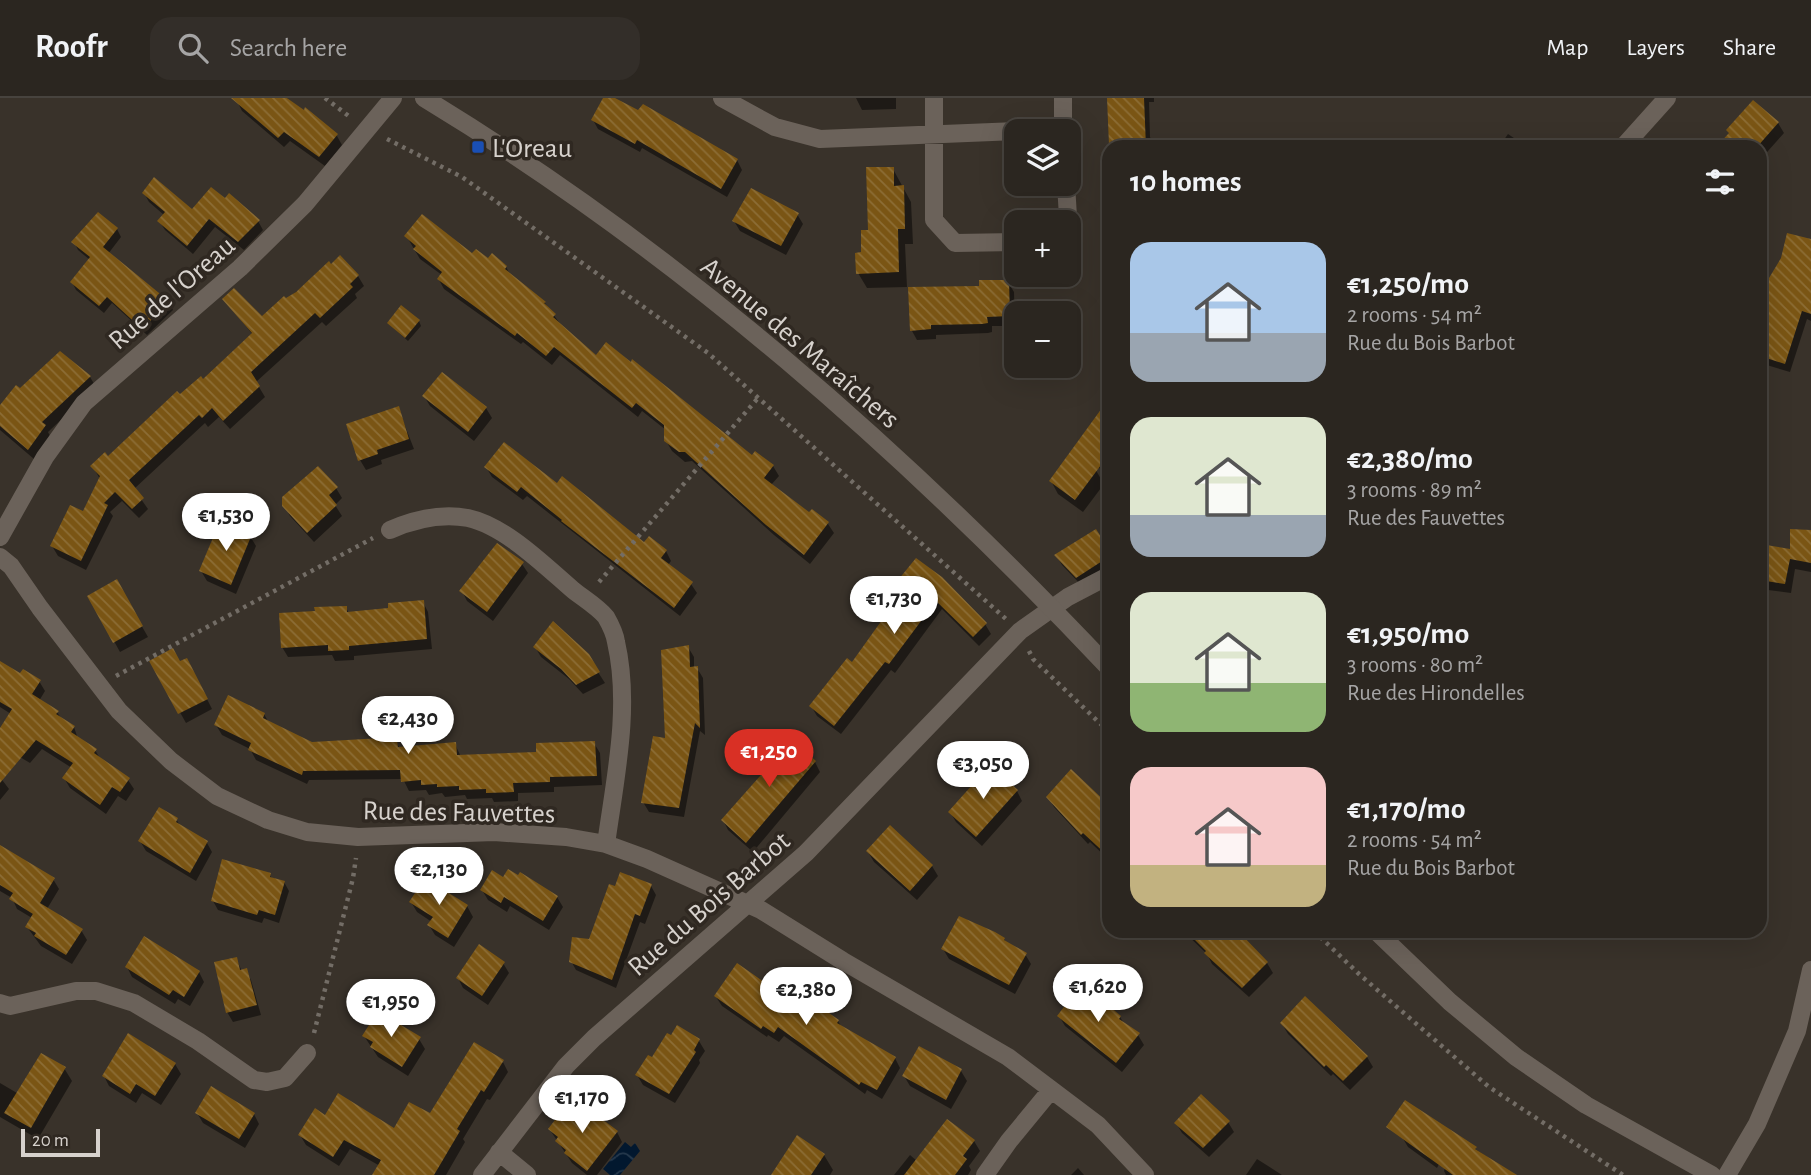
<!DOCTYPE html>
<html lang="en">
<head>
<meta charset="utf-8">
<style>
	body { margin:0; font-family:"Alegreya Sans",sans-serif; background:#332e29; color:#f1f3f6; height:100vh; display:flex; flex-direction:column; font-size:26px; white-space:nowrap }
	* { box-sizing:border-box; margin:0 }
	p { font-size:23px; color:#a6a5a5 }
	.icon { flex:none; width:38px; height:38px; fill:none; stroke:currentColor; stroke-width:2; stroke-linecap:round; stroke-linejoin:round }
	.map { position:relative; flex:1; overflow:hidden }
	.side { position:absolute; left:1102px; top:42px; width:665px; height:798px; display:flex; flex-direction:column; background:#2b2620; border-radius:21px; box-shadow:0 7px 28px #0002,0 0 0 2px #47433e }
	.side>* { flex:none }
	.tools { position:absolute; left:1004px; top:21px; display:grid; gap:14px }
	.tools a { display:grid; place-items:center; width:77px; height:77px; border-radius:14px; background:#2b2620; box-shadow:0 7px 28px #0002,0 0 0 2px #47433e; font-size:35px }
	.scale { position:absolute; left:21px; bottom:18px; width:79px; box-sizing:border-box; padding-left:7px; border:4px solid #d7d2cd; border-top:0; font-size:19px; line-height:24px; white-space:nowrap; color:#d7d2cd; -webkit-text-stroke:5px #2f2821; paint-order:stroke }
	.price { position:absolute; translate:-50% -60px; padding:0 16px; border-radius:24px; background:#fff; color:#222; font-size:23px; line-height:46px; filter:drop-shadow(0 2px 4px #0008) }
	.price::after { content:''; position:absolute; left:50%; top:42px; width:21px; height:16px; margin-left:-10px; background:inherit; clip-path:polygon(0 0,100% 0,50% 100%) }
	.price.active { background:#d93025; color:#fff }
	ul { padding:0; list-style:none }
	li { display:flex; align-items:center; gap:21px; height:175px; padding:0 28px }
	li span { display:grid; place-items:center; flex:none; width:196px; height:140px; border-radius:21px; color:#555 }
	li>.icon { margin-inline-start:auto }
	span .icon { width:84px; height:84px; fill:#fffc; stroke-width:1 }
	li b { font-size:30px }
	h2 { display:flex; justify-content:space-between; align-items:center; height:84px; padding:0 28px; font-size:30px }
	header { display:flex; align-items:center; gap:42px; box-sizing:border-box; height:98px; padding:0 35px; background:#2b2620; border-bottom:2px solid #47433e }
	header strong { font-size:33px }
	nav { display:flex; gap:38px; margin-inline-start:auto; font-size:24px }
	.search { width:490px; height:63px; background:#332e29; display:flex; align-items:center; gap:18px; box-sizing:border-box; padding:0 24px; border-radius:21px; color:#a6a5a5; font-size:26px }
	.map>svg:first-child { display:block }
	.water { fill:url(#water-waves) }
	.shadow { fill:#0007 }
	.building { fill:url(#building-back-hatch) }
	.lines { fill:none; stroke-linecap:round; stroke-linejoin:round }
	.path { stroke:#736d66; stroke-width:4.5; stroke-dasharray:3.5 5; stroke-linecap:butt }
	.minor { stroke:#6b625a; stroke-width:18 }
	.tertiary { stroke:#6b625a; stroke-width:18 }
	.transit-dot { fill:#1a4fb4; stroke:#2f2821; stroke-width:2.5 }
	.labels { text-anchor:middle; stroke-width:7; stroke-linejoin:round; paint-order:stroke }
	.poi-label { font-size:28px; fill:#d7d2cd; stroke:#2f2821; text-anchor:start }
	.street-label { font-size:28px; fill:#d7d2cd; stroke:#2f2821 }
</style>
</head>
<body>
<header>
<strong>Roofr</strong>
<div class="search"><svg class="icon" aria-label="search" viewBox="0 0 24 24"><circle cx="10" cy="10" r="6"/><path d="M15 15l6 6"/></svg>Search here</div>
<nav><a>Map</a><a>Layers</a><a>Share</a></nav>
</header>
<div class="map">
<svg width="1811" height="1077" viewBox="0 0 1811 1077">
	<defs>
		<pattern id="water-waves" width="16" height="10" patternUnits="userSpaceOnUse" patternTransform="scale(1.75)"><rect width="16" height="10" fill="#02182f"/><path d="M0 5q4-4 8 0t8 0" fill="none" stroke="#26394c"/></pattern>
		<pattern id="building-back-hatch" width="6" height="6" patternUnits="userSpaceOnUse" patternTransform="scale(1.75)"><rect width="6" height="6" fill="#7a5514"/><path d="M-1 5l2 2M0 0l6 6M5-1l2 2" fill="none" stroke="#8c6d35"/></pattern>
	</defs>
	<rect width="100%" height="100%" fill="#39322a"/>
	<!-- water -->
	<path class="water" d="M625,1044L631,1049L635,1045L640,1053L620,1077H610L603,1071Z"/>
	<!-- shadow -->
	<path class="shadow" d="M239,0H287L337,38L342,47L325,68L290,43L284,49L242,13L237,3Z
		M605,0H612L737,62L742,72L727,99L642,50L640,54L598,31L593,22Z
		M856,0H896V11L862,12Z
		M1109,0H1154V4H1149L1150,39L1155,49H1112Z
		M1753,4L1778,25L1784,35L1760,62V49H1727L1730,36Z
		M1508,36L1527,49H1499Z
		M893,71L911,104L913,146H905L907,189L867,190L858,175Z
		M144,95L192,114L258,123L263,132L244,152L215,129L193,156L165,132L159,123L164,117L149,104Z
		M797,116L803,126L786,157L740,133L734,123Z
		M99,117L117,131L121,139L108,156L169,205L173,212L147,237L112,205L104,215L76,192L72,184L90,162L78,152L74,144Z
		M1104,136H1110V171L1105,163Z
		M407,139L506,169L511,178L545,205L561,227L596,259L752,359L773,368L779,378L771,387L809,417L812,413L828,426L834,435L810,466L774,437L692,363L685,364L672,353L666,343V332L642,313L638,319L560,257L552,267L523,244L521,246L444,191L439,182L442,177L420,161Z
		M1811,145V223L1807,221L1790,274L1760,265V199Z
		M340,160L358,178L364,188L355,196L357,200L326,228L322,224L256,284L265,299L230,331L219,319L208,329L205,325L134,391L148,411L139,420L122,403L110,414L113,418L86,472L58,458L52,448L84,415L100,381L93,369L108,361L180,299L203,283L253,237L224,201L262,220Z
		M1008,184L1014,194L1015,228H992V234L988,235L936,237V241L917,242L912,233L981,190Z
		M419,223L421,228L408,243L389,226Z
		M60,255L90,279L96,289L48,334L50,338L34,361L0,332V309Z
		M424,298L486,310L492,320L474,343L430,308Z
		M398,310L414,351L381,362L382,366L366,372L360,362Z
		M1110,315V378L1091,364L1104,386L1083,414L1058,396L1051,383Z
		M486,369L557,387L644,446L666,453L671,463L668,467L691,486L697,495L680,518L527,398L523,402L492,379Z
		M336,390L342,400L335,407L342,418L314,444L290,418L284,407Z
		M1811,434V474L1795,471L1791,495L1760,491V448L1791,453Z
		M250,438L256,448L236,496L207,483L201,473Z
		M1110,456V471L1083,489L1062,467L1056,457Z
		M916,462L985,526L991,536L979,548L942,511L895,575L891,572L841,636L817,618L811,608L852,567L902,497L896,487Z
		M522,466L528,475L493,523L467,503L462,493Z
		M116,483L148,539L120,554L89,498Z
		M423,504L428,514L432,551L354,558V562L335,563L332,557L288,559L282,549L346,510L349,515L390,512Z
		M535,549L587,557L605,585L583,596L569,581L541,559Z
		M688,549L694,559V570H697L703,580L705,637L700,633L684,719L649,714L643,704L667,642Z
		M151,563L180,565L192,571L212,611L186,625Z
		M0,565L21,577L39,583L45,593L39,603L57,614L62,622L74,629L78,641L95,652L101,662L128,682L134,691L126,703L118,698L106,716L70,690L64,680L72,670L42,651L30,665L3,649L0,644V634L11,616L0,609Z
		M264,616L269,625L312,645L396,643L400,651L455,646L461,659L538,655L594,645L600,655L602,687L554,689V694L518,695V703L494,704L492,700L467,701L465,697L445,699L442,695L429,697L426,692L409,693L403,681L309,682L307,686L256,662L250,651L222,637L216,627Z
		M773,654L815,664L820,674L753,754L728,732L723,722L777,661Z
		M0,679L9,691L0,702Z
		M1017,693L1022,703L982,748L956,724L950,714Z
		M1048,699L1110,759L1108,761L1090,744L1088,746L1054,709Z
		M176,721L181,729L207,745L212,754L196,783L146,753L140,743Z
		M890,730L932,768L938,778L917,802L874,764L868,754Z
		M0,749L53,781L59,791L47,811L81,832L87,842L72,866L41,848L27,829L32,820L17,811L12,800L0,793Z
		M270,777L272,781L284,784L289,793L279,825L264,820L262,825L218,812L213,803Z
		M504,781L557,799L563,809L549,832L510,808L507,814L488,802L482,792Z
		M651,788L656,797L645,826L640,824L616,890L576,872L571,863Z
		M411,804L467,808L473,819L454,849L435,837L429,827L432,824L417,814Z
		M1183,833H1235L1267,865L1273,875L1249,899L1212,866L1207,856Z
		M1004,841L1006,845L1025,856L1031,866L1015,896L949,861L943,851Z
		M236,861L242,873L246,872L251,882L261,917L233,924L227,914Z
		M503,865L509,875L488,907L463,890L458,880Z
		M127,869L199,874L204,884L190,908L178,901L175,906L132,879Z
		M716,899L820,916L838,923L842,930L895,960L900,970L882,1001L867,992L865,996L784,938L779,944L768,937L767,939L722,908Z
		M1099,907L1120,919L1125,927L1138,937L1144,947L1122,974L1065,928L1059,918Z
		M1282,926L1367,959L1373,969L1350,992L1333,976L1331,978L1288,936Z
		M678,929L699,943L705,953L699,962L700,965L675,1005L643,987L637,977Z
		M364,938L419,941L425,951L408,978L378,959Z
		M920,950L961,973L967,983L951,1011L910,988L904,978Z
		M503,964L508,974L490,1002L487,1001L463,1041L465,1044L446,1077H374L380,1068L350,1051L339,1068L306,1047L300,1037L326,1020L395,1032L430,1018Z
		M175,966L181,976L161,1007L142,995L136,1005L109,988L104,978Z
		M64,970L72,983L38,1041L0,1019V985L17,995Z
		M1417,1012L1514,1077H1446L1444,1073L1449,1058L1444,1056L1437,1070L1408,1049L1402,1039Z
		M197,1015L254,1016L259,1026L245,1050L203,1025Z
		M1228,1024L1234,1034L1209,1059L1182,1035L1176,1025Z
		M550,1032L617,1034L622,1044L597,1077H587L572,1065Z
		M974,1043L980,1053L969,1068L971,1072L968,1077H894L910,1057L917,1063Z
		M824,1057L833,1072L830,1077H773Z
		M1257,1061L1282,1077H1246Z
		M1078,1070L1084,1077H1071Z"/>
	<!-- building -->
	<path class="building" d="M231,0H287L304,12L305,9L338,36L319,59L284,34L278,40Z
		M603,0H615L638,12L643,6L738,61L721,91L637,42L635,46L591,22Z
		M1107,0H1144L1146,49L1109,47Z
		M1753,2L1779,24L1757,49H1716L1729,35L1726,32Z
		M866,69H894V88L904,87L905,131H898L899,174L856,176L855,155L861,154V132H868Z
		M154,79L192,111L211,89L225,100L229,95L260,122L238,144L209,121L187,148L157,123L165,114L142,95Z
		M751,90L799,115L781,148L732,123Z
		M98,114L118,130L103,149L170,204L142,231L107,199L99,208L70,184L90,159L71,144Z
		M422,116L472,155L476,151L488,160L492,155L507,168L505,171L546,204L544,205L556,216L553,219L596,257L606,244L631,264L632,261L752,357L755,353L774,367L764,380L809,414L812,411L829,424L804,457L766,427L685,354H679L664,343V327L636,305L632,310L554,249L546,258L517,235L515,238L437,181L442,174L413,151L416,148L404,138Z
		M1787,135L1811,141V216L1802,213L1785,266L1760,258V195L1781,160Z
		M340,157L359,177L350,186L353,189L320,220L315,215L251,274L260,288L223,323L212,310L202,320L199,317L129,382L144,400L132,411L115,394L104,405L108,407L81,463L50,448L70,407L83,413L100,378L90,368L105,354L108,358L177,293L180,296L201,278L203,281L252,235L222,201L234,190L262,218L284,198L286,200L296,194L329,163L331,166Z
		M979,182H1009L1010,218L987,219L988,225L982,226L931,227V231L910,233L908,189L979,188Z
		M401,207L420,222L405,240L387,225Z
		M60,253L91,278L42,324L46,327L28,352L0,328V307L16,287L20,290Z
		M442,274L487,309L468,334L422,298Z
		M1110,299V373L1101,367L1075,402L1049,383Z
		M399,308L409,341L377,352L378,356L358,363L346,326Z
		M504,344L557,385L562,378L644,444L649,438L667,452L661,460L693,484L674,510L561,423L562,422L521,389L517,394L484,369Z
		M318,368L338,389L329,397L337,407L307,435L282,408V399Z
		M220,423L252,436L231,487L199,473Z
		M1096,431L1110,453V458L1076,480L1054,457Z
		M1790,431L1811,432V465L1790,461L1785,486L1760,482V446L1790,451Z
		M497,445L524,464L487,514L459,493Z
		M916,460L942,479L987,525L973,539L936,503L889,566L885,564L834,628L809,608L847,560L852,564L902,494L894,487Z
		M117,481L143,528L113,545L87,498Z
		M424,502L427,541L349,548V552L328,553V547L281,550L279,515L315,513L314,509L347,508V514L388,510V505Z
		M553,523L589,556L600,574L576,587L561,571L533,549Z
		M689,547L690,569L698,568L700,630L695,625L679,710L641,705L653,638L665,640L661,552Z
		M173,550L180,563L187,560L208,601L178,616L149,563Z
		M0,563L20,575L23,571L41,582L32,596L59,613L56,616L75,628L71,634L97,651L94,655L130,680L120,694L112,689L100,707L62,680L73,665L36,642L0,685V630L12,611L0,604Z
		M228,597L265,615L263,620L312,644L382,640V643L397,642L398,649L456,644L457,657L536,654V645L595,643L597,678L550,679V684L513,685L514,694L486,695V691L459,692V688L437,689V686L421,687V682L401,684L400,672L303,673L302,677L248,652L251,645L214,627Z
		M786,636L816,663L746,745L721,722L777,659L771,653Z
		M990,667L1018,692L976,739L948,714Z
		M1071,671L1110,708V760L1083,735L1081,737L1046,699Z
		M159,709L178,720L176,724L208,743L190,775L138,743Z
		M890,727L933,767L910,793L866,753Z
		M0,747L55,780L40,805L83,831L66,857L34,838L36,835L25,829L37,809L33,816L9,801L13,795L0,787Z
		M222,761L271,775L270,779L285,783L275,817L259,812L257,817L211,803Z
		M508,771L518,777L520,774L558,798L543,823L504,799L501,805L480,792L492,772L503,779Z
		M620,774L652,786L640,818L635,816L612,882L569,864L572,839L589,841L609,786L615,788Z
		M425,780L468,807L448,840L427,827L433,819L409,804Z
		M959,818L995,834L1005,840L1004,842L1027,855L1009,887L941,851Z
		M1186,833H1238L1268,864L1242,890L1204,855L1206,853Z
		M144,838L200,873L184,899L173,892L169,897L125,869Z
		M479,846L505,864L482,898L456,880Z
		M237,859L240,872L247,870L257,907L226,915L214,864Z
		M737,865L784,898L788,891L819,914L822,910L839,922L837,925L896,959L877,992L861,984L859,987L778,929L774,935L763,928L761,931L714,898Z
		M1080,888L1098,905L1101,901L1121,918L1119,921L1140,935L1116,965L1057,918Z
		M1305,898L1368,958L1343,983L1326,967L1324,969L1280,925Z
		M378,913L421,939L402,969L370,949L373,944L362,938Z
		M677,927L700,941L694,952L696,954L669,996L635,977L648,957L652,959L667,935L671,937Z
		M128,935L176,965L155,998L136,986L130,996L102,978Z
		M474,944L504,962L484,994L481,992L457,1031L460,1033L434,1077H372L381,1062L344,1042L333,1059L298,1037L315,1010L325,1017L338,995L394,1030L409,1004L430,1015Z
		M919,948L962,971L946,1002L902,978Z
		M41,955L66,969L31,1030L4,1015Z
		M211,988L255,1015L239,1041L195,1015Z
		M1201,996L1230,1023L1203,1050L1174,1025Z
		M1405,1002L1477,1049L1475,1051L1517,1077H1453L1386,1029Z
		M568,1005L606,1024L618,1033L587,1073L564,1055L566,1052L555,1043L558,1039L548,1031Z
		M947,1021L975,1042L963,1058L967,1061L955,1077H904Z
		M797,1037L825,1056L811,1077H771Z"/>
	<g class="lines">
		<!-- path -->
		<path class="path" d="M325,0L350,19
			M387,41L462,79L708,255L1006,521
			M599,484L758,300
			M1029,553L1033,561L1110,635
			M116,578L373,440
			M1314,833L1359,876L1489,989L1623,1077
			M314,935L353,780L356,760"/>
		<!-- minor -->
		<path class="minor" d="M722,0L775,29L820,41L1017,33
			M934,0V122L955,145L1017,144
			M1019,33L1063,32V0
			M1623,49L1667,0
			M1063,124L1068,119L1066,86
			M390,432C415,421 440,415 468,420C505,428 544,467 573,492C583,500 598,509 606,519C610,526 615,537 616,544C631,609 615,681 606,746
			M0,439L45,359L84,305L240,170L305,106L393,0
			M0,459L11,468L40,510L119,613L171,663L217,698L268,722L307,734L358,739L494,734L566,739L606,746L647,761L761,812L843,863L1008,959L1098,1027L1145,1077
			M0,905L10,908L76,893H96L134,905L198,943L254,982L267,984L285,980L307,955
			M499,1054L527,1077
			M482,1077L566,968L594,940L806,755L1020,533L1068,499L1110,477
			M985,1077L1009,1043L1051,992
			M1727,1077L1757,1026L1797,933L1811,872"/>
		<!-- tertiary -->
		<path class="tertiary" d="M424,0C680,155 905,354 1110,571
			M1376,833L1450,904L1516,959L1586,1007L1712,1077"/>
	</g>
	<!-- markers -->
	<rect class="transit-dot" x="471" y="42" width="14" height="14" rx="3.5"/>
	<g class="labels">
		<!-- poi labels -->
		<g class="poi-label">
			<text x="492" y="59">L'Oreau</text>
		</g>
		<!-- street labels -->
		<g class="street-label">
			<text transform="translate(171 194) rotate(-41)" y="10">Rue de l'Oreau</text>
			<text transform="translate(801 244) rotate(40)" y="10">Avenue des Maraîchers</text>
			<text transform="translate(459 713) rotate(1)" y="10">Rue des Fauvettes</text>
			<text transform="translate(708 805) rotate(-41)" y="10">Rue du Bois Barbot</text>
		</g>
	</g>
</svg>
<div class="tools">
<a><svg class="icon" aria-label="layers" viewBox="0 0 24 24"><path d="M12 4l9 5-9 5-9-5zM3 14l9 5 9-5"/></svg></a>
<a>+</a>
<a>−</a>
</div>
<div class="scale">20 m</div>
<b class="price" style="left:226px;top:455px">€1,530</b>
<b class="price" style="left:894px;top:538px">€1,730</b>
<b class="price" style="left:408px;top:658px">€2,430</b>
<b class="price active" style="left:769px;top:691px">€1,250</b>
<b class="price" style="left:983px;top:703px">€3,050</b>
<b class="price" style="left:439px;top:809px">€2,130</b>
<b class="price" style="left:1098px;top:926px">€1,620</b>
<b class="price" style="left:806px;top:929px">€2,380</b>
<b class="price" style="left:391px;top:941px">€1,950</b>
<b class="price" style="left:582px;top:1037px">€1,170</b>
<section class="side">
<h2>10 homes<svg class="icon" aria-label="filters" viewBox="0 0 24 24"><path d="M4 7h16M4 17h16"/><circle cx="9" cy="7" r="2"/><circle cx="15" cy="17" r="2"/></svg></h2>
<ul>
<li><span style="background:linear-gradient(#a9c7e8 65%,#9aa5b1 0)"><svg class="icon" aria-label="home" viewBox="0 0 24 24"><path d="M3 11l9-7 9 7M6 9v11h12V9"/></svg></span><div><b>€1,250/mo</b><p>2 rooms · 54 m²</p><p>Rue du Bois Barbot</p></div></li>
<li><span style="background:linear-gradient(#dfe7d0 70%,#9aa5b1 0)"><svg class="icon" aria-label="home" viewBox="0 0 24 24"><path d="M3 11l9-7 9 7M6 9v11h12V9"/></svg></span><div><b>€2,380/mo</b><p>3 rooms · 89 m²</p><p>Rue des Fauvettes</p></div></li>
<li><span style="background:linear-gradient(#dfe7d0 65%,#8fb573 0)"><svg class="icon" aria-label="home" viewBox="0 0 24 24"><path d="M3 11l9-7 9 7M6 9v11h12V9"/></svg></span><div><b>€1,950/mo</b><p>3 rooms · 80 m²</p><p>Rue des Hirondelles</p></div></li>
<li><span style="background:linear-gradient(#f6c9c9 70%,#c2b280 0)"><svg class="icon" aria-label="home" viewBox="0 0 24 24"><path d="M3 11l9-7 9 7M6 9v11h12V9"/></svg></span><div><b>€1,170/mo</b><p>2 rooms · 54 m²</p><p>Rue du Bois Barbot</p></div></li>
</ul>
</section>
</div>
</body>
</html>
